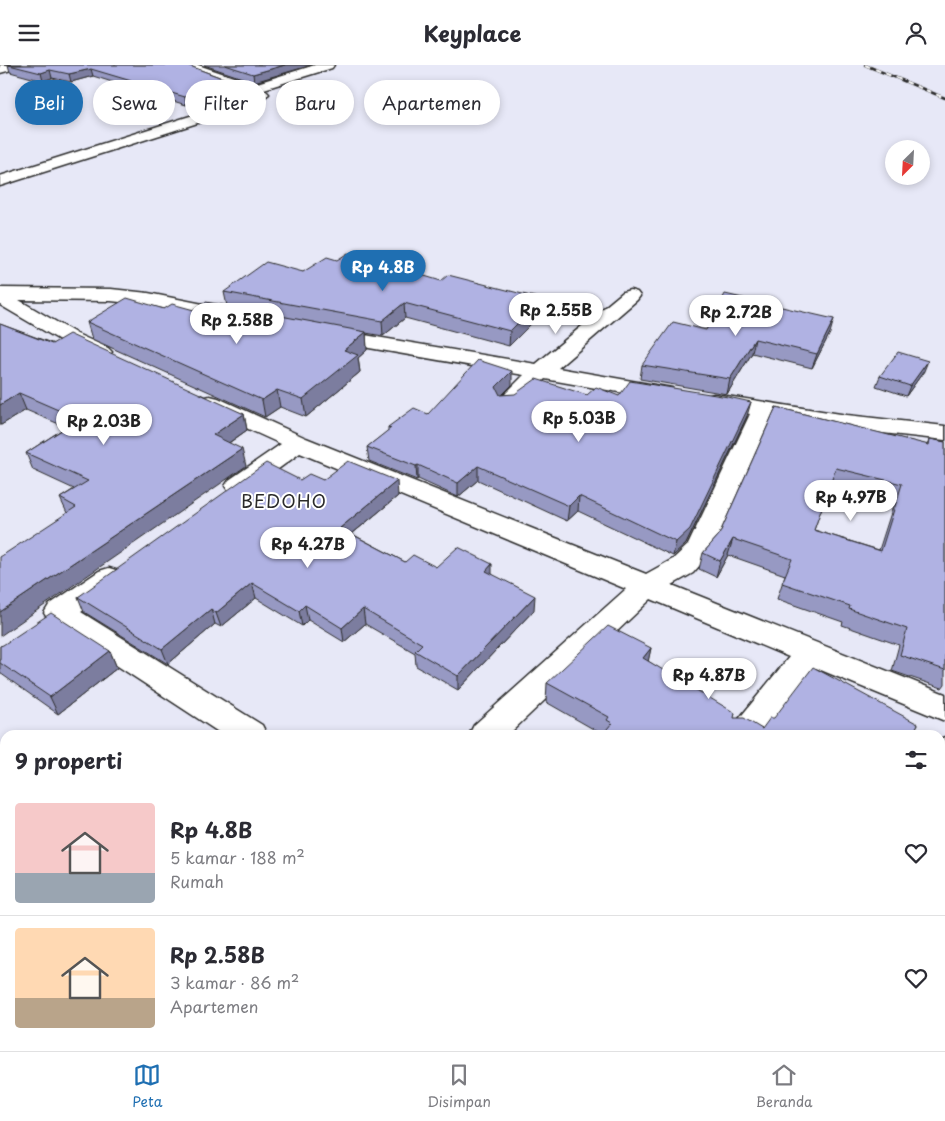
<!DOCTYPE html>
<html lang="id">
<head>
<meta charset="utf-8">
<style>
	body { margin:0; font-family:"Playpen Sans",sans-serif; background:#f7f7f7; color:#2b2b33; height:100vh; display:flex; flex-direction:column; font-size:19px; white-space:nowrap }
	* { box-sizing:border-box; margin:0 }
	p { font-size:16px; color:#7c7c81 }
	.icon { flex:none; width:28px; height:28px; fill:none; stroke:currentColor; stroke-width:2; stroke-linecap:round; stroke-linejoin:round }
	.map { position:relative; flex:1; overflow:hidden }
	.sheet { position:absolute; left:0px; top:665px; width:945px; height:321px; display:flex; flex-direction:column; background:#fff; border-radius:15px 15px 0 0; box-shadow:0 2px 8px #0003 }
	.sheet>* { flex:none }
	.guide { position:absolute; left:15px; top:15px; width:500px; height:45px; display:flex; gap:10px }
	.needle { width:32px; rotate:204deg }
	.controls { position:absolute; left:885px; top:75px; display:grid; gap:10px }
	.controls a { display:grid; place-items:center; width:45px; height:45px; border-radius:50%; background:#fff; box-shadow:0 2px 8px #0003; font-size:25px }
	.price { position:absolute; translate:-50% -42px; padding:0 11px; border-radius:18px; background:#fff; color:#222; font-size:16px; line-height:32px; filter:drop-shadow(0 1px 2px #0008) }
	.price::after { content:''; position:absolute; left:50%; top:30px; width:15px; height:11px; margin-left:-8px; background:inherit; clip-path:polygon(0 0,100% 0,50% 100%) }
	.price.active { background:#1f6fb2; color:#fff }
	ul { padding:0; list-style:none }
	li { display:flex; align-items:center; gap:15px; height:125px; padding:0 15px }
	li+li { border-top:1px solid #e1e1e2 }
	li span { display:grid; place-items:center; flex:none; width:140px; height:100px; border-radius:5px; color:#555 }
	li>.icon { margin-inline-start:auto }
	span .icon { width:60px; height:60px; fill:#fffc; stroke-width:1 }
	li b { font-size:21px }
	h2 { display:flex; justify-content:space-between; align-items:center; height:60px; padding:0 15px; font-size:21px }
	.pill { padding:0 18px; border-radius:22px; background:#fff; box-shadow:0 2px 8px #0003; font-size:18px; line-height:45px }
	.pill.active { background:#1f6fb2; color:#fff }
	header { display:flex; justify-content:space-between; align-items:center; height:65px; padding:0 15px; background:#fff; font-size:22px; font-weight:700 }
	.tabs { display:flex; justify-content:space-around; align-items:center; height:70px; border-top:1px solid #e1e1e2; background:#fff; font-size:14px; color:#7c7c81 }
	.tabs a { display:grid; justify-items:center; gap:2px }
	.tabs .active { color:#1f6fb2 }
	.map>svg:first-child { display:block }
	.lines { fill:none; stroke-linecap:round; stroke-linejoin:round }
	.minor-casing { stroke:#2b2b2b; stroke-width:3 }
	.minor { fill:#fff; fill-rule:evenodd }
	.rail-casing { stroke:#2b2b2b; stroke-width:2.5 }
	.rail { stroke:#fff; stroke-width:2; stroke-dasharray:5.5; stroke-linecap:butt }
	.wall { fill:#9799c3; stroke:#2b2b2b; fill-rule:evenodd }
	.shaded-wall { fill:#7b7d9f; stroke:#2b2b2b }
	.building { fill:#b0b2e3; stroke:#2b2b2b; fill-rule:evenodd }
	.labels { text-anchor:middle; stroke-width:4; stroke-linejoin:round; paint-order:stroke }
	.quarter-label { font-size:18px; letter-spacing:1px; fill:#2b2b2b; stroke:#fff }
</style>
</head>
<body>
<header><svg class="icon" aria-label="menu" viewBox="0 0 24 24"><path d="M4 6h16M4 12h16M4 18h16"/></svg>Keyplace<svg class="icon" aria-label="person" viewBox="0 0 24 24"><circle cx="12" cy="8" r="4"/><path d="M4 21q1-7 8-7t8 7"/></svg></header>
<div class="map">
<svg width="945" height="986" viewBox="0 0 945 986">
	<rect width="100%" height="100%" fill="#e7e8f7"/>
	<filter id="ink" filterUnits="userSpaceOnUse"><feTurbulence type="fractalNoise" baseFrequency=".02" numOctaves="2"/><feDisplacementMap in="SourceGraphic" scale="10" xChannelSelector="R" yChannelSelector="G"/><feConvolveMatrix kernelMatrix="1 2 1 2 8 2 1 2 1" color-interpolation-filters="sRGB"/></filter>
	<g filter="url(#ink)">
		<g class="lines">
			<defs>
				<path id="minor" d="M0,0H21L19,3L0,8Z
					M180,0H198L254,19L315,0H334L332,3L264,24L269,29L254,40L0,121V111L244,34L253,29L182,3Z
					M0,223L111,224L148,228L233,245L240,247L243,251L240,255L233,257L148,240L111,236L19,235L77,269L108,283L112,287L108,291L101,293L94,291L63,277L0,240Z
					M630,225L637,227L640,231L637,235L558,303L672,323L675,328L672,333L664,335L545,314C532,326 519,347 500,342L497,337L524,310L329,276L322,274L319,270L322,266L329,264L536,299L623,227Z
					M714,329L847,350L945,361V375L847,364L772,352L713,485L693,508L672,520L945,629V656L816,603L765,670H729L734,660L789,592L651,534L508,670H469L474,660L626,524L300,388L247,427L238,429L229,427L225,421L229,415L281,379L202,343L199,338L202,333L210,331L218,333L306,373L646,509L673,494L688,480L750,349L706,341L703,336L706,331Z
					M109,503L119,506L123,513L119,520L81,547L262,660L267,670H223L49,556L44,548L49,540L99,506Z
					M945,672V710L940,711V674Z
					M149,981H194L192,986H147Z
					M733,981H780L782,986H735Z"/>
			</defs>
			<!-- minor casing -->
			<use href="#minor" class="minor-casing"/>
			<!-- minor -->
			<use href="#minor" class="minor"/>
			<defs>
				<path id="rail" d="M865,0L945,33"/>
			</defs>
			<!-- rail casing -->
			<use href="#rail" class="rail-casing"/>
			<!-- rail -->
			<use href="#rail" class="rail"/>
		</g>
		<!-- wall -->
		<path class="wall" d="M8,0H187L233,17L235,24L186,40L93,11L71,17L52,13L43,16L10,7Z
			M204,0H312L254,17Z
			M303,207L541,249L509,281L405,253L383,271L366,268L367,285L358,293L360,307L306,352L280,342L265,352L92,274L87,257L164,244L194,245L227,241L224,227Z
			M0,259L244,349L247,365L229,378L246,401L67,448L60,433L74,424L33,405L26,388L66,362L26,345L1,360H0Z
			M706,265L830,268L812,303L752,288L727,329L640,314L642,300Z
			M924,306L906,331L876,321L880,311Z
			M512,320L501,330H587L619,331L747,351L686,479L673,491L578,446L567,456L478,415L458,432L418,414L417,415L369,396L367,382L388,366V362L428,349Z
			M776,342L927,380L930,374L945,377V619L942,623L892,606L899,580L842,560L843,557L777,534L785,510L728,490L716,512L699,504L703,488L719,470ZM830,419L895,435L879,485L814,465Z
			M300,415H323L398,431L352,469L405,497L436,502L492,509L534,545L458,625L416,601L415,588L365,559L344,577L308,555L302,561L256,533L221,562L215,559L168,599L84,547L78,532Z
			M0,581L110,586L117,603L58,649L0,608Z
			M651,583L648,596L734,653L762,664L918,659L912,670H602V669L546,637L547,618Z
			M945,698V829L940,826V706Z
			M354,981H474L471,986H359Z
			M539,981H557L554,986H544Z
			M828,981H940L945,986H834Z"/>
		<!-- shaded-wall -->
		<path class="shaded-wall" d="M285,0H312L254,17L253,9Z
			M91,4L93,11L71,17L69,9Z
			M50,5L52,13L43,16L41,8Z
			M233,17L235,24L186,40L185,32Z
			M542,234L541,249L509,281L510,266Z
			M404,238L405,253L383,271L382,256Z
			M834,254L830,268L812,303L817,289Z
			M366,267L367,285L358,293L360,307L306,352L303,334L344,285Z
			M755,274L752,288L727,329L730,314Z
			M928,296L924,306L906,331L910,321Z
			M512,306V320L496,336V322Z
			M277,325L280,342L265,352L262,335Z
			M19,328L26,345L1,360L0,359V340Z
			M751,337L747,351L686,479L673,491L676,477Z
			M244,349L247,365L217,386L213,370Z
			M242,384L246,401L0,571V547Z
			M418,400V414L417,415L416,401Z
			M478,401V415L458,432V418Z
			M397,416L398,431L342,477L340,463Z
			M579,431L578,446L567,456L569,441Z
			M733,474L728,490L716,512L720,496Z
			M492,499V514L486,506Z
			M252,518L256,533L221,562L216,548Z
			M535,531L534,545L458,625V611Z
			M305,540L308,555L302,561L299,546Z
			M211,544L215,559L168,599L162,584Z
			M363,544L365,559L344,577L342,563Z
			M651,583L647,602L643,593Z
			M110,586L117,603L58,649L50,632Z
			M244,981L246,986H240Z
			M267,981H286L282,986H262Z
			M463,981H474L471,986H459Z
			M552,981H557L554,986H551Z"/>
		<!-- building -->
		<path class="building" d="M9,0H187L233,17L185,32L91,4L69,9L50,5L41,8Z
			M225,0H285L253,9Z
			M348,188L441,216L448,210L542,234L510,266L404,238L382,256L224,227L266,197L303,207L327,192L337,195Z
			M725,229L834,254L817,289L755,274L730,314L642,300L673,257L706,265Z
			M127,233L164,244L172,239L194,245L206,237L366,267L344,285L358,290L303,334L277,325L262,335L87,257Z
			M0,259L52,279L69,269L244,349L213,370L242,384L0,547V492L76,442L60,433L88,416L26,388L79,354L19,328L0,340Z
			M898,287L928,296L910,321L880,311Z
			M478,295L512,306L496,322L500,330L515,329L536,314L587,330L596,322L619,331L630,316L728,332L751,337L690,464L676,477L579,431L569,441L478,401L458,418L418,400L416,401L367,382L391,363L388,362L414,343L428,349Z
			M776,342L929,380L930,374L945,377V605L900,590L907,564L849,544L850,541L782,518L792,494L733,474L720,496L703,488L719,470ZM836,403L902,419L881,486L814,465Z
			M348,396L397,416L340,463L405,497L413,490L436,502L458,482L492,499L486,506L535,531L458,611L415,586L422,579L363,544L342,563L305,540L299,546L252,518L216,548L211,544L162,584L78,532L266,398L300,415L309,409L323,415Z
			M51,548L110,586L50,632L0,598V581L3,580Z
			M608,561L651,583L643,593L735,648L734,653H744L762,664L770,653H774L813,602L918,659L912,670H602L612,658L607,655L609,652L547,618Z
			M945,706V804L940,802V737L944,731L940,728V722Z
			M940,938L945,941V986H879L873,981H940Z
			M189,981H244L240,986H185Z
			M244,981H267L262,986H248Z
			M365,981H463L459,986H370Z
			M561,981H576L582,986H557Z"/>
	</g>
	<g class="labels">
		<!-- quarter labels -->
		<g class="quarter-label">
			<text x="284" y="443">BEDOHO</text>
		</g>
	</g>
</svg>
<div class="controls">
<a><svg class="needle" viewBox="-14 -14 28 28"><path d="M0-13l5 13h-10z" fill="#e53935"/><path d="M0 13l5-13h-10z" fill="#7c7c81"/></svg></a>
</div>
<b class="price active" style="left:383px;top:227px">Rp 4.8B</b>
<b class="price" style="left:556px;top:270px">Rp 2.55B</b>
<b class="price" style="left:736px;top:272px">Rp 2.72B</b>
<b class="price" style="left:237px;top:280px">Rp 2.58B</b>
<b class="price" style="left:579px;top:378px">Rp 5.03B</b>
<b class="price" style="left:104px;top:381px">Rp 2.03B</b>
<b class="price" style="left:851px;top:457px">Rp 4.97B</b>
<b class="price" style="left:308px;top:504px">Rp 4.27B</b>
<b class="price" style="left:709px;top:635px">Rp 4.87B</b>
<div class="guide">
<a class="pill active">Beli</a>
<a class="pill">Sewa</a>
<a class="pill">Filter</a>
<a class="pill">Baru</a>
<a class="pill">Apartemen</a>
</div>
<section class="sheet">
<h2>9 properti<svg class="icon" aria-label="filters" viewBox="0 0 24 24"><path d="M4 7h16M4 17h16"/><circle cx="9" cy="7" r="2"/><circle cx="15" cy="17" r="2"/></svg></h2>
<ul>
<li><span style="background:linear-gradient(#f6c9c9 70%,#9aa5b1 0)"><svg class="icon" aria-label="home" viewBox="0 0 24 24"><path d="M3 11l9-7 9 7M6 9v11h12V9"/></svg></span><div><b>Rp 4.8B</b><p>5 kamar · 188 m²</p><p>Rumah</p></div><svg class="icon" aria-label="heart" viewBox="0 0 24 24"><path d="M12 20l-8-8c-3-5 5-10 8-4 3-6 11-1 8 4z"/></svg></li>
<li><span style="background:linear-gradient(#ffd9b3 70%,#b9a48a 0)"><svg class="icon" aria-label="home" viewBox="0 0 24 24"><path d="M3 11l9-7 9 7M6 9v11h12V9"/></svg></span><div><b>Rp 2.58B</b><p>3 kamar · 86 m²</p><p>Apartemen</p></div><svg class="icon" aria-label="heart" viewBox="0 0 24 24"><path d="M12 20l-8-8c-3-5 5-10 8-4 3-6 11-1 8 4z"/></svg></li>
</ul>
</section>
</div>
<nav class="tabs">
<a class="active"><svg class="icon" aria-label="map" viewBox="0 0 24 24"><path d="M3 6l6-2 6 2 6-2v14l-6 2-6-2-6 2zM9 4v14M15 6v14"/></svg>Peta</a>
<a><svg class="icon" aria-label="saved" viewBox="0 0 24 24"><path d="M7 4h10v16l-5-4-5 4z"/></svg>Disimpan</a>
<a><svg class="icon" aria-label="home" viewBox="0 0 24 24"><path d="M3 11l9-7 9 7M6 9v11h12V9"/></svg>Beranda</a>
</nav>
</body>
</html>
